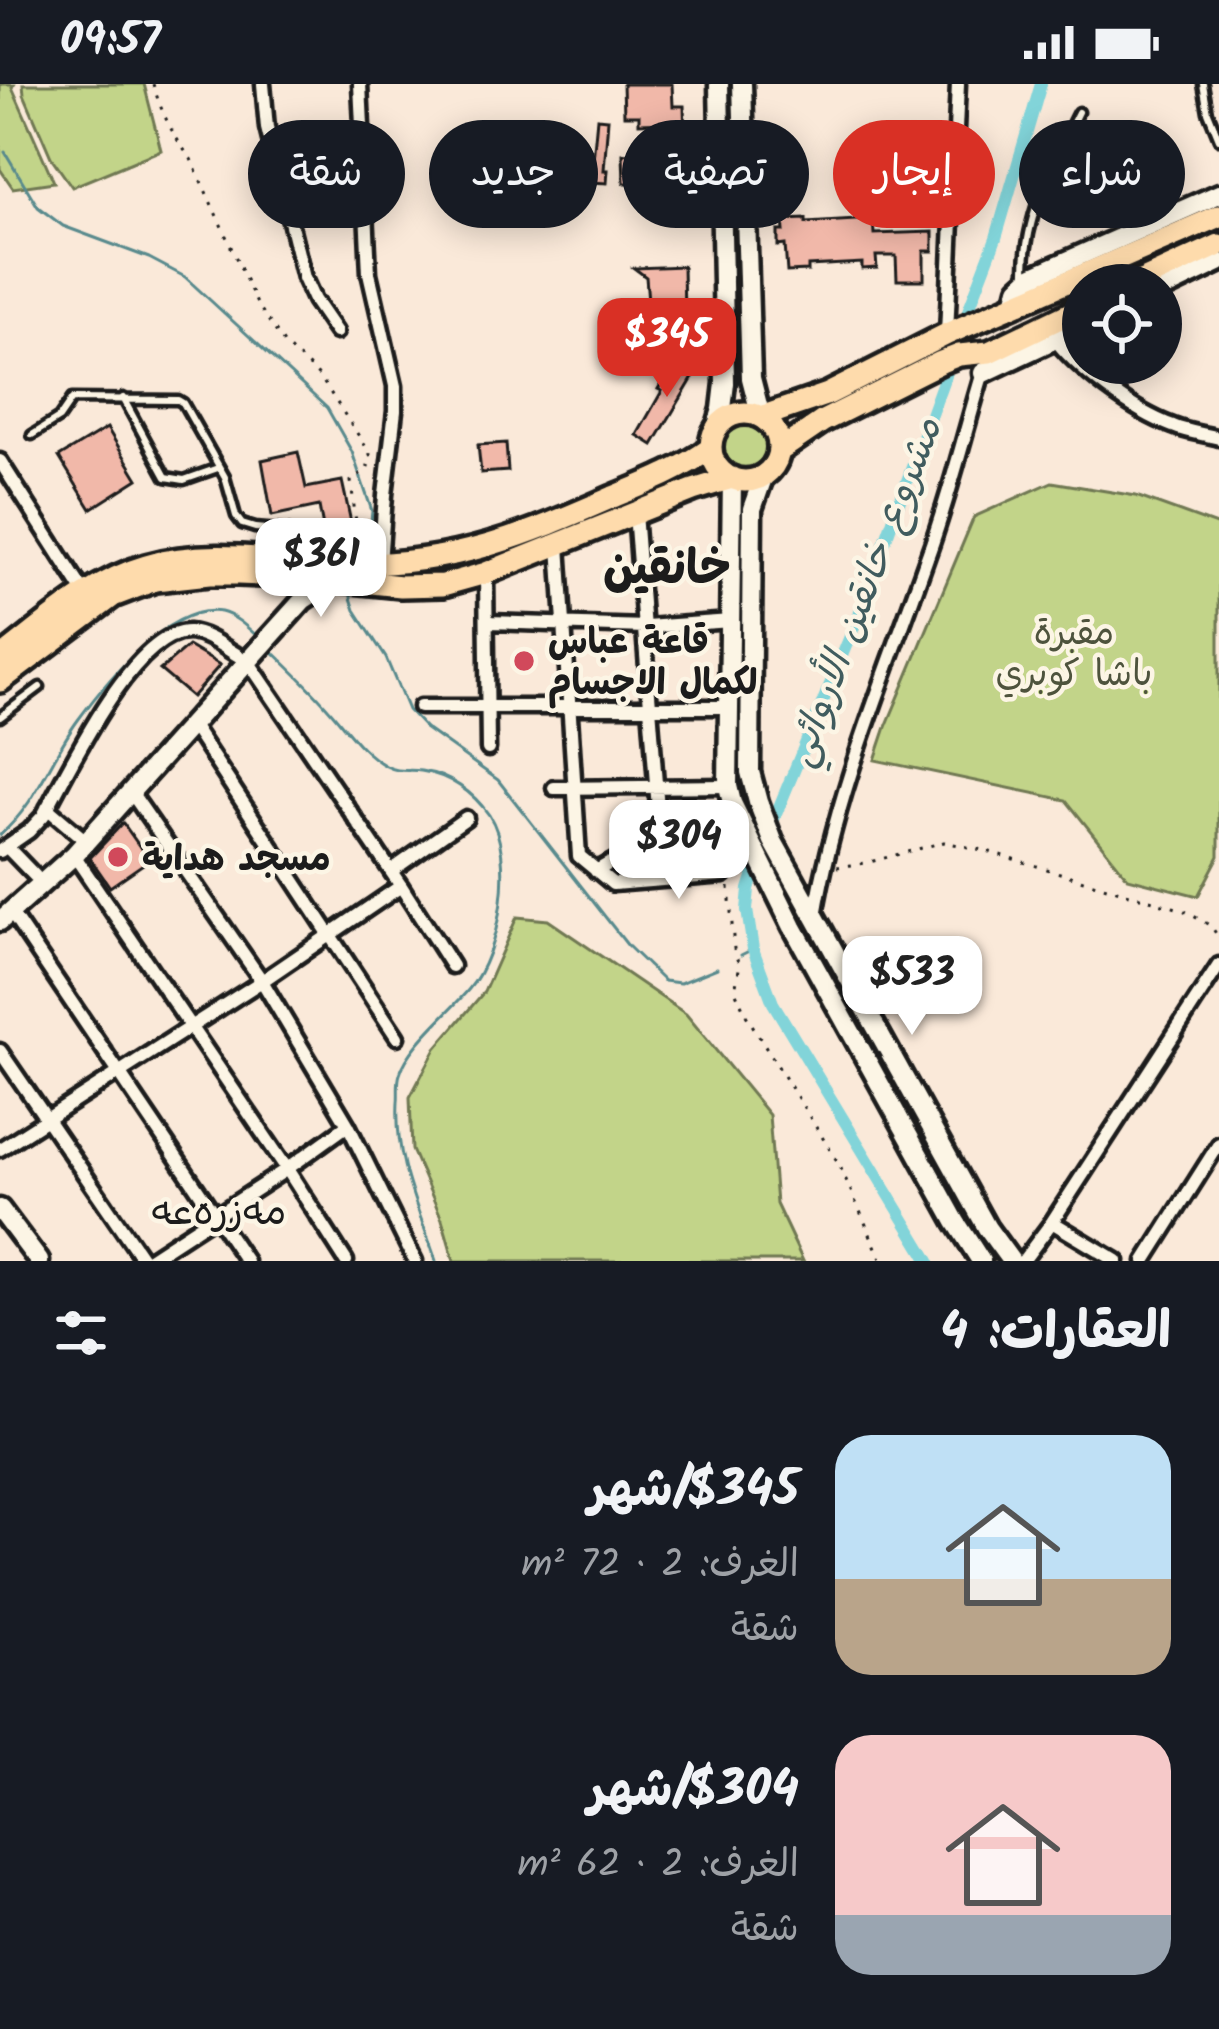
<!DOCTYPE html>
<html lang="ar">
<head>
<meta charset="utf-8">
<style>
	body { margin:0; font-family:Kalam,"Playpen Sans Arabic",sans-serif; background:#20242c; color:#f1f3f6; direction:rtl; height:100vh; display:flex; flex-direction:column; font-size:45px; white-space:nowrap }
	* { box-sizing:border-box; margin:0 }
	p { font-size:39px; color:#9ea1a6 }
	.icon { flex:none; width:66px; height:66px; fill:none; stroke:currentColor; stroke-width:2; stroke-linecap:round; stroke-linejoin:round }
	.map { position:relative; height:1177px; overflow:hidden; direction:ltr }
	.drawer { display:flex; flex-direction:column; background:#171b24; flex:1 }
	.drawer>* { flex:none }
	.top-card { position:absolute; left:36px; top:36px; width:1149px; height:108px; direction:rtl; display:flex; gap:24px }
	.buttons { position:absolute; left:1062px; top:180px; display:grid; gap:24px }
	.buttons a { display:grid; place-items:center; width:120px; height:120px; border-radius:50%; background:#171b24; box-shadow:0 6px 30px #0003; font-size:60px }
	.price { position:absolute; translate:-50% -102px; padding:0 27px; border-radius:24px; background:#fff; color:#222; font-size:39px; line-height:78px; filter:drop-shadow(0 3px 6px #0008) }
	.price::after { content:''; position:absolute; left:50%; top:72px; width:36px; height:27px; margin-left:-18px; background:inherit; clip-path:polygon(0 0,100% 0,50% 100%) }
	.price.current { background:#d93025; color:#fff }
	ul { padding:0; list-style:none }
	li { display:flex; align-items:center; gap:36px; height:300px; padding:0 48px }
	li span { display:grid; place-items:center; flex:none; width:336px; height:240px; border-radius:36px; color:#555 }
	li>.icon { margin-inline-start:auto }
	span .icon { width:144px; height:144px; fill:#fffc; stroke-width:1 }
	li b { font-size:51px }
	h2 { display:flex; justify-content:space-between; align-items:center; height:144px; padding:0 48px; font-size:51px }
	.tag { padding:0 42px; border-radius:54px; background:#171b24; box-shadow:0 6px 30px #0003; font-size:42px; line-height:108px }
	.tag.current { background:#d93025; color:#fff }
	.status { display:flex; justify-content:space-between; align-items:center; height:84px; padding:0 60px; background:#171b24; direction:ltr }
	.status svg { height:33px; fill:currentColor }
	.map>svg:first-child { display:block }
	.green { fill:#c2d489; stroke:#6f7852; stroke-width:3 }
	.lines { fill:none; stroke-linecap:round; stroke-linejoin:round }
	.stream { stroke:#598a8d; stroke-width:3 }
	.canal { stroke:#82d4d9; stroke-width:12 }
	.building { fill:#f1b8a9; stroke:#1c1c1c; stroke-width:3 }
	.lane-casing { stroke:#1c1c1c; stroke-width:15 }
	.street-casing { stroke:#1c1c1c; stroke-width:21 }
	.secondary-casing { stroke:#1c1c1c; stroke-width:27 }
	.primary-casing { stroke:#1c1c1c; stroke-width:30 }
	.path { stroke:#1c1c1c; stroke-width:3; stroke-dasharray:3 9; stroke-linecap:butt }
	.lane { stroke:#fcf5e5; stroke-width:6 }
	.street { stroke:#fcf5e5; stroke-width:12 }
	.secondary { stroke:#fcf5e5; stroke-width:18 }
	.primary { stroke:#fedbac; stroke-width:21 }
	.poi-dot { fill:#d1495b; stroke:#fcf5e5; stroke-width:4.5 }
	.labels { text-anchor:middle; stroke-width:9; stroke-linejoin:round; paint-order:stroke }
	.park-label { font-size:36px; fill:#4e533d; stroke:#fcf5e5 }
	.poi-label { font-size:36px; font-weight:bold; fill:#1c1c1c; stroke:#fcf5e5; text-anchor:start }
	.water-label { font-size:39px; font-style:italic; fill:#405c5e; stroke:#fcf5e5 }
	.neighbourhood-label { font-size:39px; fill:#1c1c1c; stroke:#fcf5e5 }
	.district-label { font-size:48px; font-weight:bold; fill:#1c1c1c; stroke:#fcf5e5 }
</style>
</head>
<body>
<div class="status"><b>09:57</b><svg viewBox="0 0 49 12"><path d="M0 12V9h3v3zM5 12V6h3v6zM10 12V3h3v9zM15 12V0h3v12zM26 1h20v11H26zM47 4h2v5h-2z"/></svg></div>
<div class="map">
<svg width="1219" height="1177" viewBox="0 0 1219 1177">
	<rect width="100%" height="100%" fill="#fae9d9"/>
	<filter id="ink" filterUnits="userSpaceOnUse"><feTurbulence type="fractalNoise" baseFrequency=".00833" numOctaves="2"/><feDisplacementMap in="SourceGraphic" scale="24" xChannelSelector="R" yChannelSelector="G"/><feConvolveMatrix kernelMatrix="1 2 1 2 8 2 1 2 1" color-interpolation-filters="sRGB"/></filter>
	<g filter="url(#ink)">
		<!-- green -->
		<path class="green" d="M0,0H14L12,3L54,98L13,104L0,85Z
			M23,0H144L161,66L72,103L51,73L24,10Z
			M723 361a22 22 0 1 1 44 0a22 22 0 1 1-44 0Z
			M1052,398L1136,412L1219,442V772L1198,812L1128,794L1066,716L875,676L886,643L974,433Z
			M517,833L548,836L686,930L769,1031L776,1120L803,1177H454L442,1135L412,1066L410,1013L436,964L484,908Z"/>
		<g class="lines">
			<!-- stream -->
			<path class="stream" d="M5,68L38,123L63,142L149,174L185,193L327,324L352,368L372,427L368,468
				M351,504V514L355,526L386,574L408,626L425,644L498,696L628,862L664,897L680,899L717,884
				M270,565C290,584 310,603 328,624C347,645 361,668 386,682C399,689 408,685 421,687C449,691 473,708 489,731C516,772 500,869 469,905C450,928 408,962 400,990C397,998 399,1010 398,1018C395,1079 417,1120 436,1177
				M0,751C37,720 50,674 78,636C105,599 169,519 221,528C235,531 249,545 259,554
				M741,871L753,865"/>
			<!-- canal -->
			<path class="canal" d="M968,227L996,154L1041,0
				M769,747L856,538L946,289
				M760,771L749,805L747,826L753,865L773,919L929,1177"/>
		</g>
		<!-- building -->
		<path class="building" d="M623,0H672L673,22H684L687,112L661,113L660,92L637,93V99H624L623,70L637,69V75L668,74L667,38L639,39V31H624Z
			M597,34L608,35L604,86H608L607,99L591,98Z
			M806,135V139L873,135L874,150L933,148V167H924V196H897L896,172H876L877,184L862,185V179L808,182V187L787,188L785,161L778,162V147H784L783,136Z
			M683,182L684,232L655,234V238H646L633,225V217H648L646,193L634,184Z
			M675,275L697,287L653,361L637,351L662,307L658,305Z
			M107,344L138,395L91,425L59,373Z
			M506,359L508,387L481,389L478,361Z
			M298,368L306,404L342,397L352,443L324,449L319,422L272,432L262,376Z
			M188,562L220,581L192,613L160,586Z
			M123,739L149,776L110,803L90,774Z"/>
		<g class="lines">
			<defs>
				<path id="lane" d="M1203,0L1208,28L1219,55
					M1025,194C1023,135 1052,80 1078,28
					M123,314L166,393L184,396L218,384
					M32,351L59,334L72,315L178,316L183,319L225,393L236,432L242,440L255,444L289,447L296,453L301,474
					M0,633L40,603"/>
				<path id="street" d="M263,0L267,44L304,194L314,216L336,248
					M360,0L369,189L395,302V327L385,411L380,479
					M947,250L958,0
					M1052,251C1076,285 1134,328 1173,342C1187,348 1204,350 1219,354
					M0,377L85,510
					M635,429L660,751
					M559,461L579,772L613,800L724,791L721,749
					M486,489L488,665
					M488,538L646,543L731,537
					M248,577L401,802L452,882
					M420,623H730
					M191,640L397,953
					M554,704L728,702
					M131,708L262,897L348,1041L415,1177
					M47,724L80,752
					M7,763L35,792
					M0,767L29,747L43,732C67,689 133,547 189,548C206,549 225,564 239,572
					M74,771L287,1085L346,1177
					M391,787L466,734
					M596,787L660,751L721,749L738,732
					M10,827L246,1177
					M815,832C836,707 886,591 928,471C950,411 965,347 984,285
					M0,967L144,1177
					M0,1065L262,897L401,802
					M1052,1138L1117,1177
					M146,1177L287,1085L348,1041
					M1023,1177L1052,1138L1219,881
					M1145,1177L1219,1060"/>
				<path id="secondary" d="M742,0L751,294L761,333
					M1161,206L1219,178
					M1015,220L1019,204L1031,193L1219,110
					M983,289L1083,242
					M715,348L722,325L725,299L719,0
					M764,391L752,425L750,688L758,718L773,757L987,1144L1011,1177
					M732,394L728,702L732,719L793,843L956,1138L981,1177
					M0,837L74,771L303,516L335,495
					M0,1125L39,1177"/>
				<path id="primary" d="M1132,201L1219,161
					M711 363a34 34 0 1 1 68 0a34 34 0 1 1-68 0Z
					M761,333L828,310L947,250L1219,132
					M779,367L823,337L941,278L959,271L989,268L1083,223
					M0,575C45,541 90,498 146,482C214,462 288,480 357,480C456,480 524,452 613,413C647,399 681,386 711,364
					M0,597L113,512L155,496L209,490H238L313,493L401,502L443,501L486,489L693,406L732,394"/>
			</defs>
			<!-- lane casing -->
			<use href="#lane" class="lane-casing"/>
			<!-- street casing -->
			<use href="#street" class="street-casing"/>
			<!-- secondary casing -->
			<use href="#secondary" class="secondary-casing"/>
			<!-- primary casing -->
			<use href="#primary" class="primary-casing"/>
			<!-- path -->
			<path class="path" d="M153,0C161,28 173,52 191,75L257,220L286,262L320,293L370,369C369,392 364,384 351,397L356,439L354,455L329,461
				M837,783L866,779L944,758L987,767L1183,826L1211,842L1219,854
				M729,803L734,865L740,880L735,906L746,931L839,1080L882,1177"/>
			<!-- lane -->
			<use href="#lane" class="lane"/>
			<!-- street -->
			<use href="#street" class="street"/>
			<!-- secondary -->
			<use href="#secondary" class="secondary"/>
			<!-- primary -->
			<use href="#primary" class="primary"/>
		</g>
	</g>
	<!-- markers -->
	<g class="poi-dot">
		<circle cx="524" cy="577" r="12"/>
		<circle cx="118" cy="773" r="12"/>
	</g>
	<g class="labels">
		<!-- park labels -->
		<g class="park-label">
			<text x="1074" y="560">مقبرة<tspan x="1074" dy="41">باشا كوبري</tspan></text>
		</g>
		<!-- poi labels -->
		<g class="poi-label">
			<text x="548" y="569">قاعة عباس<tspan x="548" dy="41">لكمال الاجسام</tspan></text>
			<text x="142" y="786">مسجد هداية</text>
		</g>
		<!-- water labels -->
		<g class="water-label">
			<text transform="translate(862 507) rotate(-69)" y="14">مشروع خانقين الأروائي</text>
		</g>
		<!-- neighbourhood labels -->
		<g class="neighbourhood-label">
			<text x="219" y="1140">مەزرەعە</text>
		</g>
		<!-- district labels -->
		<g class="district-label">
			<text x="667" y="499">خانقين</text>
		</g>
	</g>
</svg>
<div class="buttons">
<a><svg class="icon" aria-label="locate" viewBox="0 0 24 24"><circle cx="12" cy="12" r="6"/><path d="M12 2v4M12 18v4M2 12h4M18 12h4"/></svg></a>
</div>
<b class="price current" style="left:667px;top:316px">$345</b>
<b class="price" style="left:321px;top:536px">$361</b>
<b class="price" style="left:679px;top:818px">$304</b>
<b class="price" style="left:912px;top:954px">$533</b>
<div class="top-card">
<a class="tag">شراء</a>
<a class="tag current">إيجار</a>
<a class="tag">تصفية</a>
<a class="tag">جديد</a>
<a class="tag">شقة</a>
</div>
</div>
<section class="drawer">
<h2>العقارات: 4<svg class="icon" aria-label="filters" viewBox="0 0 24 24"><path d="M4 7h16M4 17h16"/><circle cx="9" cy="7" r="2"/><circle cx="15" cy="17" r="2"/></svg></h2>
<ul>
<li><span style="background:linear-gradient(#bfe0f5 60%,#b9a48a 0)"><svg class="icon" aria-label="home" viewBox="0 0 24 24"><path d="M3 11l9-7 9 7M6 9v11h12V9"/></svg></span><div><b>$345/شهر</b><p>الغرف: 2 · 72 m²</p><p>شقة</p></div></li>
<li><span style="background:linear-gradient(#f6c9c9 75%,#9aa5b1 0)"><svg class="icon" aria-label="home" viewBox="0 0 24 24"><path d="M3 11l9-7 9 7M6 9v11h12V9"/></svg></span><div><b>$304/شهر</b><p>الغرف: 2 · 62 m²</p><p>شقة</p></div></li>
</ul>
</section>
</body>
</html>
